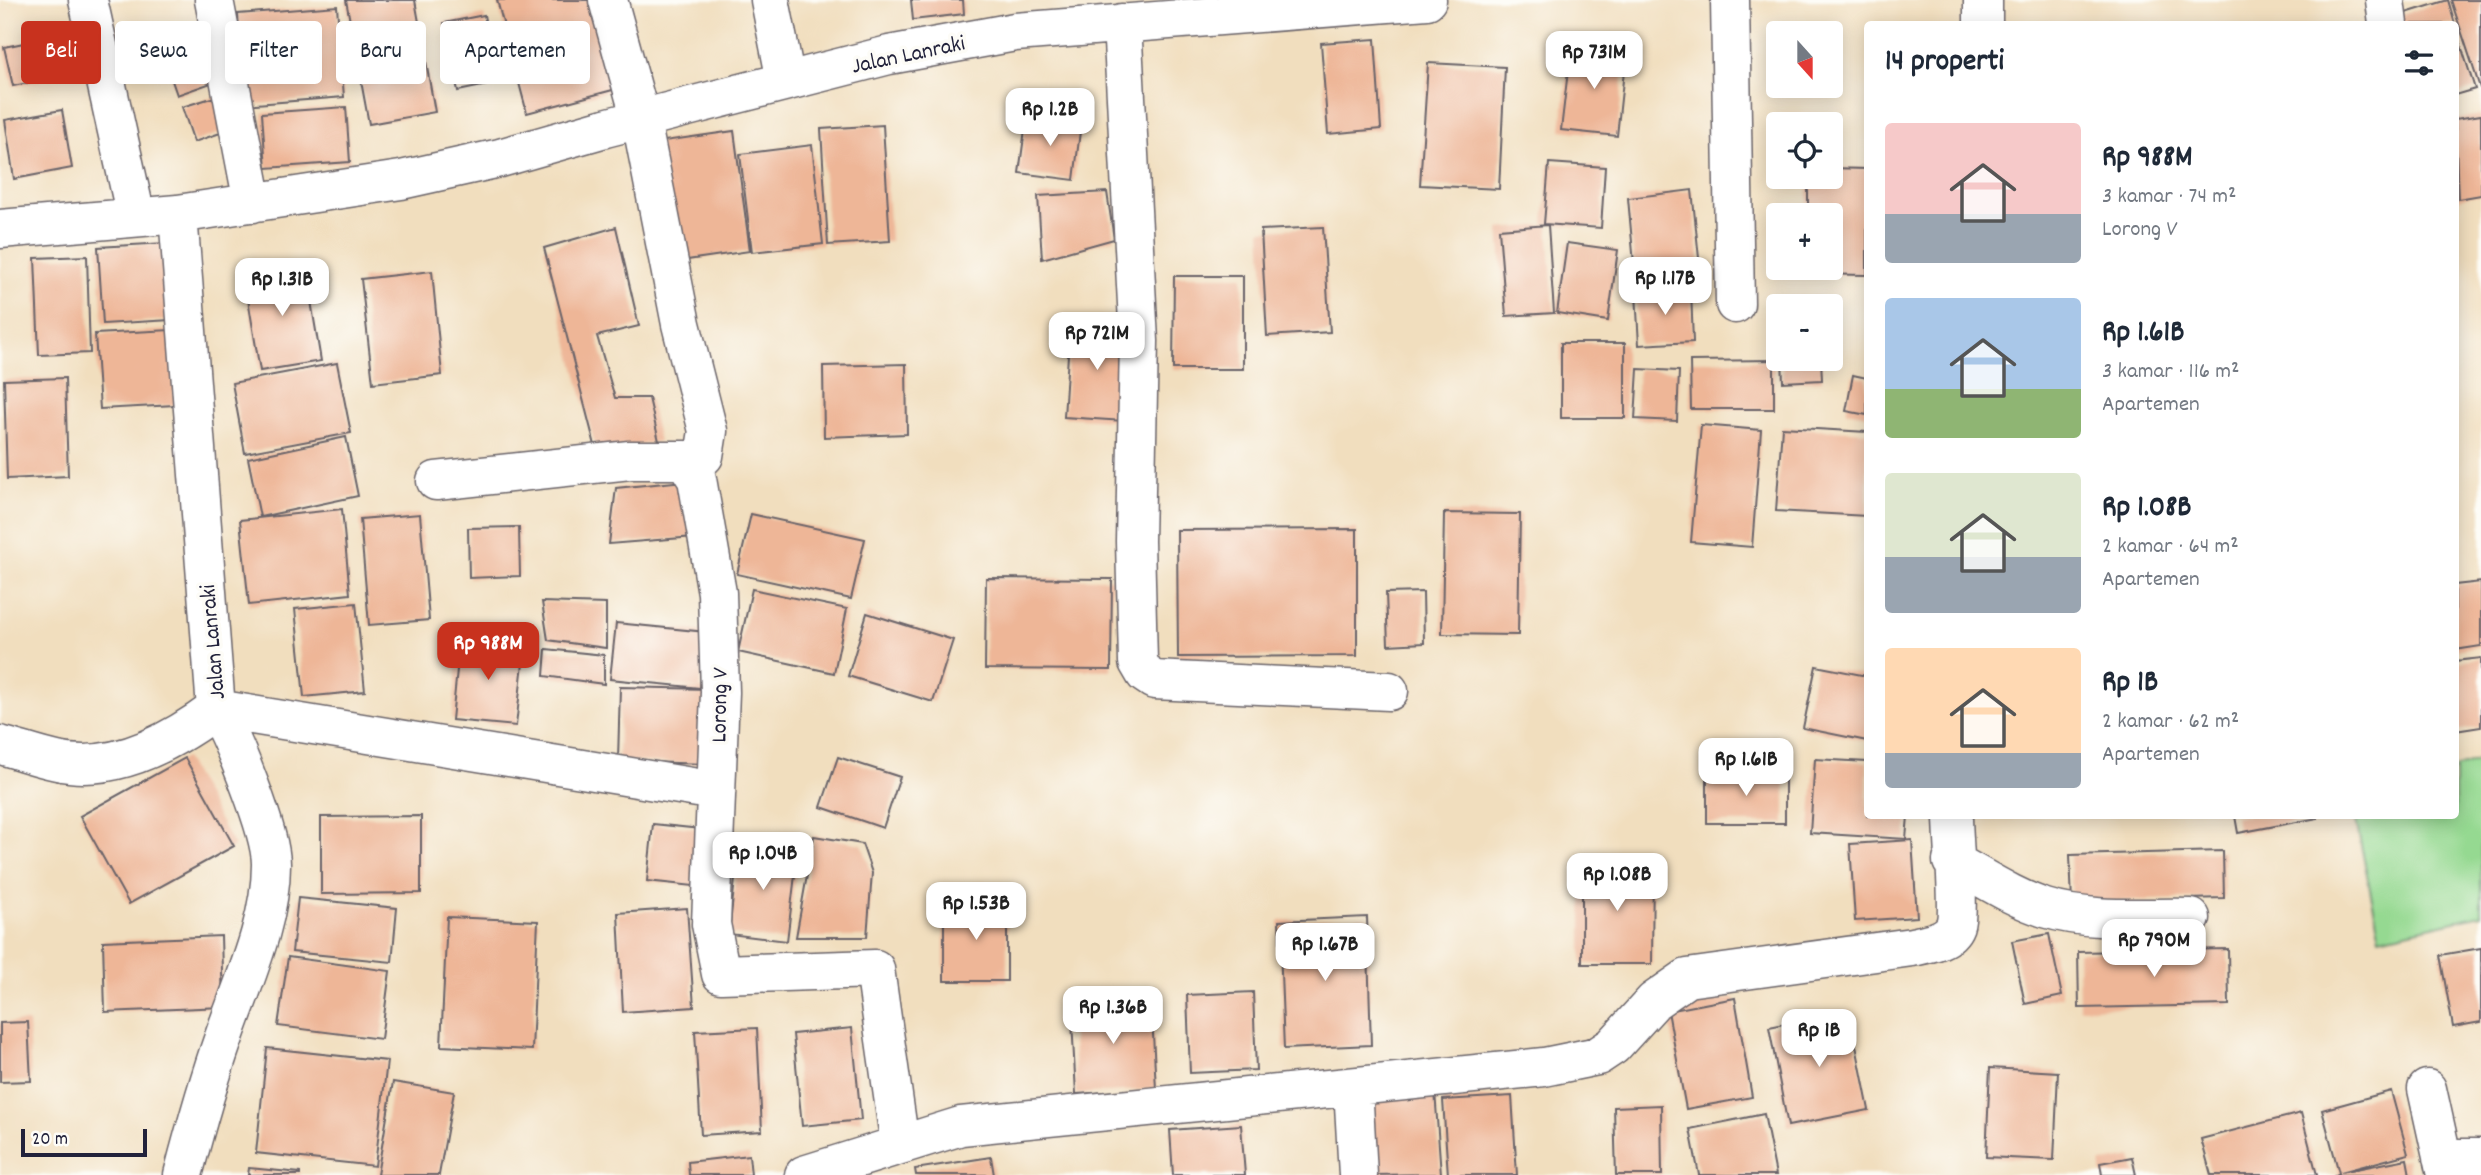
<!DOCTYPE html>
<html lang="id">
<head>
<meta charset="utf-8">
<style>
	body { margin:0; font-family:Dekko,sans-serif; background:#f2f2f3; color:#1f2937; height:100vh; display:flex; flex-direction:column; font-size:26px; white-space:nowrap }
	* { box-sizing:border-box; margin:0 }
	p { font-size:23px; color:#747a83 }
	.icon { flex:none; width:38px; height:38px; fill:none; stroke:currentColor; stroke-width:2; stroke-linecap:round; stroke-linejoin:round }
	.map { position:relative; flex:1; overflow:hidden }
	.side { position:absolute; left:1864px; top:21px; width:595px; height:798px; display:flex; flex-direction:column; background:#fff; border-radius:7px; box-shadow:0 4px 18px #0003 }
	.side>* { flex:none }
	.top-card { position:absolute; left:21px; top:21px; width:665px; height:63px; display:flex; gap:14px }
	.needle { width:46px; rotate:159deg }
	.fabs { position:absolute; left:1766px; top:21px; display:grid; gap:14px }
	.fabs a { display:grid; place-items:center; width:77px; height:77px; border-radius:7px; background:#fff; box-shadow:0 4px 18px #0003; font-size:35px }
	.scale { position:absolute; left:21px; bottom:18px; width:126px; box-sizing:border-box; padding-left:7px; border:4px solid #22223b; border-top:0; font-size:19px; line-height:24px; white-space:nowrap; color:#22223b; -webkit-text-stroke:5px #fdfcf7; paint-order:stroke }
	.price { position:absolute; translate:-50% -60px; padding:0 16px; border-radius:14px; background:#fff; color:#222; font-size:23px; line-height:46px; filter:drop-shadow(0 2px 4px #0008) }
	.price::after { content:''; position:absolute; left:50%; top:42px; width:21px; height:16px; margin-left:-10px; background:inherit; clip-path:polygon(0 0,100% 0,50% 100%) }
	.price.selected { background:#c8321e; color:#fff }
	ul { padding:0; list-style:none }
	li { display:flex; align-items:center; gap:21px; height:175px; padding:0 21px }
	li span { display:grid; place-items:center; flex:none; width:196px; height:140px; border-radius:7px; color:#555 }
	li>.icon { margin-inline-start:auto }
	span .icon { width:84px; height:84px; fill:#fffc; stroke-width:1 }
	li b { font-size:30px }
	h2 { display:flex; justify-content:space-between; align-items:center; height:84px; padding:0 21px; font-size:30px }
	.tag { padding:0 24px; border-radius:7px; background:#fff; box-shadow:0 4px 18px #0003; font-size:24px; line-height:63px }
	.tag.selected { background:#c8321e; color:#fff }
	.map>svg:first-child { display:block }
	.green { fill:#95d991; stroke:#5c7e66; stroke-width:2 }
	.building { fill:#eeb697 }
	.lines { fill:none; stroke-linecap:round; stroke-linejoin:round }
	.street-casing { stroke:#6a6469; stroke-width:41 }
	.street { stroke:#fff; stroke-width:38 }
	.labels { text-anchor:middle; stroke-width:7; stroke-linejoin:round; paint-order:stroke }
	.street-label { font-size:23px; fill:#22223b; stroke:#fdfcf7 }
</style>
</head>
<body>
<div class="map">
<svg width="2481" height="1175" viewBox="0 0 2481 1175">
	<rect width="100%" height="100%" fill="#fdfcf7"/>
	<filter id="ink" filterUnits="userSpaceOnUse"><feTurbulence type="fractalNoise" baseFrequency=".0143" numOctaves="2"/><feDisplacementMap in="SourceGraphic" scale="14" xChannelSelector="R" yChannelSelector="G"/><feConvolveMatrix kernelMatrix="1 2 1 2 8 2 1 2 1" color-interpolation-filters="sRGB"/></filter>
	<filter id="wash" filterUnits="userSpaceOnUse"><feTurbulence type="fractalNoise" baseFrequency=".00686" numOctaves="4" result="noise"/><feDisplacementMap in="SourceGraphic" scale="28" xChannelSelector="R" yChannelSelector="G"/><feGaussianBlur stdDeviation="1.57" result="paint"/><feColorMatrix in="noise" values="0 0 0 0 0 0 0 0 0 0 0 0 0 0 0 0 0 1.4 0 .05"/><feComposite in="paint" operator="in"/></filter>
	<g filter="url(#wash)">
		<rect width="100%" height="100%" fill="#f1debe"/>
		<!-- green -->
		<path class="green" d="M2481,759V915L2380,938L2355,816H2455V768Z"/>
		<g id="blocks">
			<!-- building -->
			<path class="building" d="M346,0H415L435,112L369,124Z
				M497,0H597L620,88L527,113Z
				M911,0H963L964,14L913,20Z
				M2448,0L2455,24H2396L2393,17Z
				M2451,0H2481V88H2480Z
				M337,6L344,97L244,105L238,14Z
				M484,15L497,83L458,91L444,23Z
				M198,26L217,81L177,95L158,40Z
				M2455,27L2475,89L2455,95Z
				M53,37L62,76L13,86L4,47Z
				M1375,39L1381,129L1328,134L1321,43Z
				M1571,45L1626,52L1617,136L1561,130Z
				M1428,63L1505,67L1499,189L1420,185Z
				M221,95L232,129L194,142L182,107Z
				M346,107L350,162L266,168L262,113Z
				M62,110L72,168L14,179L5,120Z
				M1027,115L1081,123L1074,180L1019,173Z
				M2481,115V195L2458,199L2455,119Z
				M883,125L890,241L828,245L821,129Z
				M734,131L750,251L673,262L657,142Z
				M812,145L823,244L752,252L740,154Z
				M1549,163L1605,167L1601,228L1544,224Z
				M1830,168L1867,169V275L1807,274V268H1830V215H1808V177H1830Z
				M1692,190L1700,268L1635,275L1628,198Z
				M1107,192L1114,239L1042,259L1038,196Z
				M1548,225L1554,313L1506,316L1499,229Z
				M616,227L639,326L597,336L615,398H649L659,441L597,453L544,248Z
				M1323,227L1330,332L1267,336L1261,230Z
				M166,243L171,320L103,324L98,247Z
				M1567,243L1618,250L1608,321L1557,313Z
				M87,256L90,353L39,355L35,258Z
				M305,265L321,361L260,371L244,275Z
				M432,271L442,375L373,383L361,279Z
				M1174,276H1243V369H1173Z
				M1691,290L1693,342L1639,345L1636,293Z
				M1818,296V306H1779V298Z
				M1070,324L1130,328L1124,421L1064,417Z
				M171,330L175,405L100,409L95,334Z
				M1561,343H1625V418H1561Z
				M1782,359H1821L1822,380L1783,382Z
				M1774,360V409H1691L1690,361Z
				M337,363L351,433L245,453L232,383Z
				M906,364L907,434L824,437L823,366Z
				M1638,369L1679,371L1677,421L1635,419Z
				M1853,375L1867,378V415L1846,411Z
				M65,378L68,476L7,479L4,380Z
				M1701,425L1761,430L1752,547L1691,542Z
				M1782,427L1867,432V516L1776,511Z
				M346,437L358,496L260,517L248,458Z
				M684,481L694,537L609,544L616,488Z
				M342,509L350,594L249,605L240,520Z
				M1444,513L1520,514L1518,635L1442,634Z
				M420,514L429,620L369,625L360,519Z
				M751,514L865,539L851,599L737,574Z
				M519,527L520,576L469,578L468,528Z
				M1357,529V656L1178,657L1177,530Z
				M986,578L1112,579L1111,670L985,669Z
				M2481,582V646L2455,650V585Z
				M752,589L847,609L834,673L738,652Z
				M1423,592L1424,643L1388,645L1386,593Z
				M542,602L606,604V648L548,640Z
				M356,603L365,691L304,697L295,609Z
				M867,613L953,640L933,702L848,676Z
				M616,623L706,632L700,688L610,679Z
				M460,639L525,645L516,726L452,720Z
				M546,649L604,655V684L544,676Z
				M2481,658V727L2455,731V661Z
				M1816,666L1867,676V741L1803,728Z
				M620,687L709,689L706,764L618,761Z
				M838,757L900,777L883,828L821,807Z
				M185,758L234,846L129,904L80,816Z
				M1815,759L1867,762V816H1908L1906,839L1810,833Z
				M1785,773V823H1707V774Z
				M421,816V893L321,894V817Z
				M2235,816H2318V818L2238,833Z
				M653,824L710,830L703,887L647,881Z
				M814,836L862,844L872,873L867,937H796Z
				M1912,840L1917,917L1855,921L1850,844Z
				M739,843L798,850L787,941L729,934Z
				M2223,851L2224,898L2072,902L2070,855Z
				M1582,862L1653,863L1652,964H1582Z
				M298,898L397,908L392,962L292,952Z
				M944,904H1007V981H944Z
				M687,908L694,1007L623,1012L618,913Z
				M447,917L538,921L532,1050L441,1046Z
				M1367,917L1371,1045L1284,1049L1279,921Z
				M2049,934L2062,996L2025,1004L2012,941Z
				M221,936L223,1007L105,1012L103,941Z
				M2481,948V1022L2453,1027L2440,955Z
				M2228,949L2229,1005L2079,1008L2078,952Z
				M288,957L390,971L381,1039L278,1026Z
				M1253,992L1256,1070L1190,1073L1187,995Z
				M1151,997L1156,1089L1076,1094L1071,1002Z
				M1735,998L1752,1097L1686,1109L1668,1011Z
				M1849,1011L1869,1110L1788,1126L1769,1027Z
				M28,1022L31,1081L0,1082V1023Z
				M757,1028L762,1131L701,1135L695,1031Z
				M852,1028L861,1120L802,1126L793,1034Z
				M267,1048L387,1061L375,1166L256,1153Z
				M1990,1068L2058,1072L2054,1160L1986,1157Z
				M393,1082L454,1092L439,1175H377Z
				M1435,1091L1441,1174L1371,1175L1365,1096Z
				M2391,1091L2408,1154L2341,1172L2407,1159L2410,1175H2336L2339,1173L2322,1110Z
				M1512,1096L1517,1175H1448L1443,1100Z
				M1661,1105L1662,1175H1616L1614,1107Z
				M2301,1113L2317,1175H2211L2201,1139Z
				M1764,1114L1776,1175H1699L1690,1129Z
				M1241,1125L1245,1175H1173L1170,1130Z
				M749,1155L751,1175H689L688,1162Z
				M991,1157L994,1175H916L915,1169Z
				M2132,1157L2136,1175H2102L2100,1163Z
				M249,1168L300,1173V1175H248Z"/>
		</g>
	</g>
	<g filter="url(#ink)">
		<use href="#blocks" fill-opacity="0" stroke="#6a6469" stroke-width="2"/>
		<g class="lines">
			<defs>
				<path id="street" d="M88,0L136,217
					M214,0L253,203
					M608,0L641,120L681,324L708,431L704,456L691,467
					M770,0L786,81
					M1730,0L1735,304
					M2385,0L2388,24
					M1122,23L1139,341L1135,541L1138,662L1145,674L1154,680L1389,691
					M1983,24V0
					M178,214L216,709C233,740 271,831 271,864C271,923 243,982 224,1037C208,1082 195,1129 183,1175
					M0,229L178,214L401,180L500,158L605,128L889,55L1015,32L1427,0
					M436,481L630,460H685L697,479L717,593L720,692L711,924L721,974L875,969L900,1145
					M0,745C19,750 38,757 57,761C113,774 173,741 216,709L716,791
					M1952,861C1982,877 2013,898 2045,908C2090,922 2143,917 2191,918
					M1353,1087L1358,1175
					M2427,1089L2446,1175
					M2442,1158H2481
					M804,1175L961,1126L1544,1067L1598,1056L1613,1046L1654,1001L1687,978L1912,947C1926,944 1949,941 1955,925C1960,912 1953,836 1953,816"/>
			</defs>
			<!-- street casing -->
			<use href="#street" class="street-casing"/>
			<!-- street -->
			<use href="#street" class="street"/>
		</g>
	</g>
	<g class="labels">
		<!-- street labels -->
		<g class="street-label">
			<text transform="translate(908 53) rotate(-12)" y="8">Jalan Lanraki</text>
			<text transform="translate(211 642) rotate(-95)" y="8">Jalan Lanraki</text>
			<text transform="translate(718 705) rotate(-89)" y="8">Lorong V</text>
		</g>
	</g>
</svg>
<div class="fabs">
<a><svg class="needle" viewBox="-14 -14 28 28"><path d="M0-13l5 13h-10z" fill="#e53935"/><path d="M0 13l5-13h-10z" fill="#747a83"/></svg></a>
<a><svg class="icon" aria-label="locate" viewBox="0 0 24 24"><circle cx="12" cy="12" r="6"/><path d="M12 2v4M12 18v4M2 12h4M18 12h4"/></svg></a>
<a>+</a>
<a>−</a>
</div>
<div class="scale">20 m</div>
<b class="price" style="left:1594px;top:91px">Rp 731M</b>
<b class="price" style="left:1050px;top:148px">Rp 1.2B</b>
<b class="price" style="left:1665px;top:317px">Rp 1.17B</b>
<b class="price" style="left:282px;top:318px">Rp 1.31B</b>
<b class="price" style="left:1097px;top:372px">Rp 721M</b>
<b class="price selected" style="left:488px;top:682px">Rp 988M</b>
<b class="price" style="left:1746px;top:798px">Rp 1.61B</b>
<b class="price" style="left:763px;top:892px">Rp 1.04B</b>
<b class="price" style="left:1617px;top:913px">Rp 1.08B</b>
<b class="price" style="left:976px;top:942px">Rp 1.53B</b>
<b class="price" style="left:2154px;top:979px">Rp 790M</b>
<b class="price" style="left:1325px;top:983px">Rp 1.67B</b>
<b class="price" style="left:1113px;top:1046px">Rp 1.36B</b>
<b class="price" style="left:1819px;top:1069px">Rp 1B</b>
<div class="top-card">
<a class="tag selected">Beli</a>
<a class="tag">Sewa</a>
<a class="tag">Filter</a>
<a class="tag">Baru</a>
<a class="tag">Apartemen</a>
</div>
<section class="side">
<h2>14 properti<svg class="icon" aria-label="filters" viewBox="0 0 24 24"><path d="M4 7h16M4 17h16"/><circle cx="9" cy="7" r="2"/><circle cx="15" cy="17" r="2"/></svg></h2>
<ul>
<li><span style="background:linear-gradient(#f6c9c9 65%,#9aa5b1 0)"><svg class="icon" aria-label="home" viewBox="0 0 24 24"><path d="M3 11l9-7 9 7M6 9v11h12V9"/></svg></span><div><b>Rp 988M</b><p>3 kamar · 74 m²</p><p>Lorong V</p></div></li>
<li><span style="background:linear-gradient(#a9c7e8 65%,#8fb573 0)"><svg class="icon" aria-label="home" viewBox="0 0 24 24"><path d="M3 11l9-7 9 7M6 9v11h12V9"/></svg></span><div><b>Rp 1.61B</b><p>3 kamar · 116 m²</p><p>Apartemen</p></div></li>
<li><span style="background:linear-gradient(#dfe7d0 60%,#9aa5b1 0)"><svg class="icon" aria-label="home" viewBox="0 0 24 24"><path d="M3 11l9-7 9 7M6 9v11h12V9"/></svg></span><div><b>Rp 1.08B</b><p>2 kamar · 64 m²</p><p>Apartemen</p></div></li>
<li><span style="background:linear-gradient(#ffd9b3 75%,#9aa5b1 0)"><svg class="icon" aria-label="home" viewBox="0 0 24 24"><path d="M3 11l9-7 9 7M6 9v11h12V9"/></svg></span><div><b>Rp 1B</b><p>2 kamar · 62 m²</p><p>Apartemen</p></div></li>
</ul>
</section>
</div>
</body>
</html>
